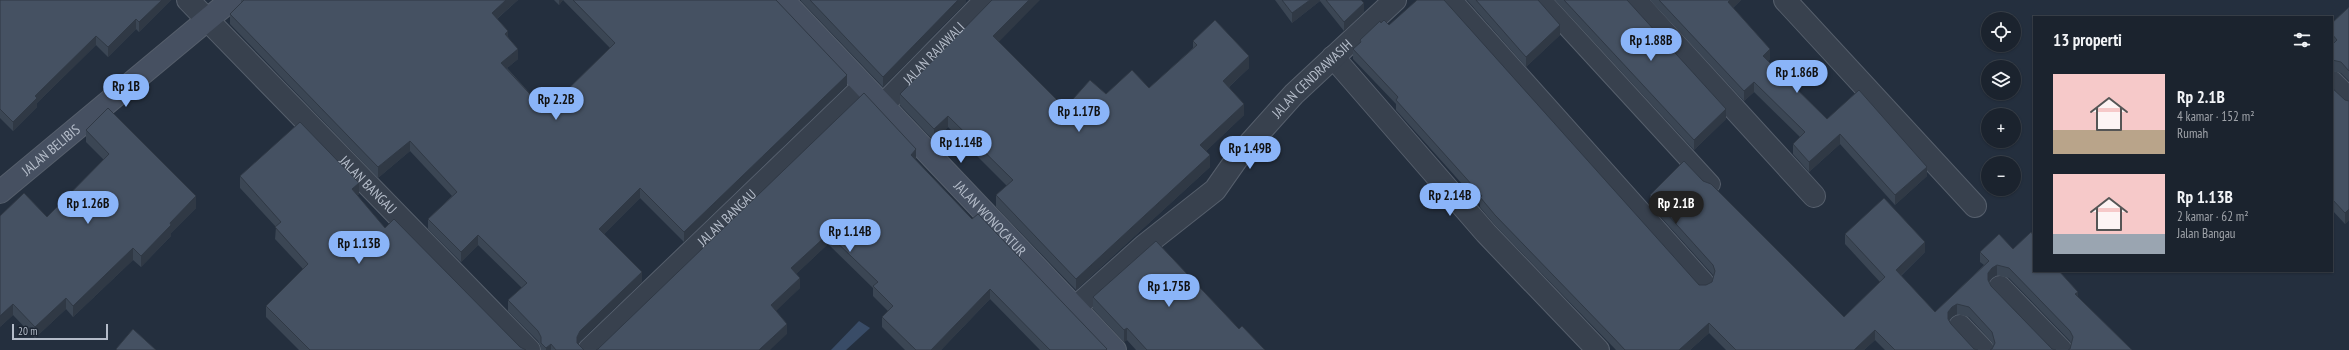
<!DOCTYPE html>
<html lang="id">
<head>
<meta charset="utf-8">
<style>
	body { margin:0; font-family:"PT Sans Narrow",sans-serif; background:#242b36; color:#f1f3f6; height:100vh; display:flex; flex-direction:column; font-size:15px; white-space:nowrap }
	* { box-sizing:border-box; margin:0 }
	p { font-size:13px; color:#a0a4aa }
	.icon { flex:none; width:22px; height:22px; fill:none; stroke:currentColor; stroke-width:2; stroke-linecap:round; stroke-linejoin:round }
	.map { position:relative; flex:1; overflow:hidden }
	.side { position:absolute; left:2033px; top:16px; width:300px; height:256px; display:flex; flex-direction:column; background:#1b232e; border-radius:0px; box-shadow:0 1px 3px #0004,0 0 0 1px #39404a }
	.side>* { flex:none }
	.tools { position:absolute; left:1981px; top:12px; display:grid; gap:8px }
	.tools a { display:grid; place-items:center; width:40px; height:40px; border-radius:50%; background:#1b232e; box-shadow:0 1px 3px #0004,0 0 0 1px #39404a; font-size:20px }
	.scale { position:absolute; left:12px; bottom:10px; width:96px; box-sizing:border-box; padding-left:4px; border:2px solid #b4bcc9; border-top:0; font-size:11px; line-height:14px; white-space:nowrap; color:#b4bcc9; -webkit-text-stroke:3px #1d2633; paint-order:stroke }
	.price { position:absolute; translate:-50% -34px; padding:0 9px; border-radius:14px; background:#8ab4f8; color:#111; font-size:13px; line-height:26px; filter:drop-shadow(0 1px 2px #0008) }
	.price::after { content:''; position:absolute; left:50%; top:24px; width:12px; height:9px; margin-left:-6px; background:inherit; clip-path:polygon(0 0,100% 0,50% 100%) }
	.price.current { background:#222; color:#fff }
	ul { padding:0; list-style:none }
	li { display:flex; align-items:center; gap:12px; height:100px; padding:0 20px }
	li span { display:grid; place-items:center; flex:none; width:112px; height:80px; border-radius:0px; color:#555 }
	li>.icon { margin-inline-start:auto }
	span .icon { width:48px; height:48px; fill:#fffc; stroke-width:1 }
	li b { font-size:17px }
	h2 { display:flex; justify-content:space-between; align-items:center; height:48px; padding:0 20px; font-size:17px }
	.map>svg:first-child { display:block }
	.water { fill:#394c67 }
	.lines { fill:none; stroke-linecap:round; stroke-linejoin:round }
	.lane-casing { stroke:#565f6c; stroke-width:20 }
	.street-casing { stroke:#565f6c; stroke-width:24 }
	.secondary-casing { stroke:#565f6c; stroke-width:24 }
	.lane { stroke:#38414e; stroke-width:18 }
	.street { stroke:#38414e; stroke-width:22 }
	.secondary { stroke:#465061; stroke-width:22 }
	.wall { fill:#3b4654 }
	.shaded-wall { fill:#303945 }
	.building { fill:#455162; stroke:#303945 }
	.labels { text-anchor:middle; stroke-width:4; stroke-linejoin:round; paint-order:stroke }
	.street-label { font-size:14px; fill:#b4bcc9; stroke:#1d2633 }
</style>
</head>
<body>
<div class="map">
<svg width="2349" height="350" viewBox="0 0 2349 350">
	<rect width="100%" height="100%" fill="#242f3e"/>
	<!-- water -->
	<path class="water" d="M859,321L870,328L846,350H831Z"/>
	<g class="lines">
		<defs>
			<path id="lane" d="M1542,0L1711,184"/>
			<g id="street">
				<path id="s1" d="M188,0L529,350"/>
				<path d="M1450,0L1703,283"/>
				<path d="M1635,0L1814,196"/>
				<path d="M1785,0L1975,206"/>
				<path d="M1333,57L1486,233L1598,350"/>
				<path d="M2332,82L2349,99"/>
				<path id="s2" d="M882,106L986,0"/>
				<path d="M2000,287L2061,350"/>
				<path id="s3" d="M1076,307L1144,246L1215,190L1241,153L1294,94L1395,0"/>
				<path d="M1960,326L1983,350"/>
				<path id="s4" d="M589,350L864,86"/>
			</g>
			<g id="secondary">
				<path id="s5" d="M783,0L1115,350"/>
				<path id="s6" d="M0,192L231,0"/>
			</g>
		</defs>
		<!-- lane casing -->
		<use href="#lane" class="lane-casing"/>
		<!-- street casing -->
		<use href="#street" class="street-casing"/>
		<!-- secondary casing -->
		<use href="#secondary" class="secondary-casing"/>
		<!-- lane -->
		<use href="#lane" class="lane"/>
		<!-- street -->
		<use href="#street" class="street"/>
		<!-- secondary -->
		<use href="#secondary" class="secondary"/>
	</g>
	<!-- wall -->
	<path class="wall" d="M0,0H171L139,32L136,29L108,57L96,45L37,103V107L13,131L0,118Z
		M241,0H518L497,19L508,37L518,59L507,68L543,108L559,98L610,48L563,0H776L847,85L684,242L640,198L604,234L642,282L580,341L578,345L584,350H541V347L538,341L508,311V300L522,288L478,245L461,262L428,229V219L452,196L410,151L378,178L230,24V14L241,3Z
		M554,0H563L559,5Z
		M801,0H966V2L883,87L801,1Z
		M1275,0H1361L1364,12L1344,31L1320,1L1292,23Z
		M1467,0H1538L1560,35L1526,67Z
		M1555,0H1627L1726,119L1694,150Z
		M1650,0H1741L1733,8L1770,59L1768,61L1827,119L1927,176L1895,205L1840,144L1809,172L1793,154V144L1800,137L1754,92L1744,101Z
		M2349,7V81L2341,73L2332,71V23Z
		M1381,23L1389,25L1699,285H1706L1712,282L1713,277V275L1650,205V195L1703,181L1844,317L1880,282L1845,244V234L1925,252L1901,276L1935,312L1984,265L1980,262V252L2034,271L2078,297L2132,350L2070,349L2071,344L2070,341L2009,278L1997,275L1992,278L1989,282L1991,286L2052,349H1992L1993,346L1992,342L1969,317L1957,314L1952,317L1949,321L1951,324L1974,349L1978,350H1885L1875,340L1864,350H1726L1709,333L1690,350H1616L1495,225L1480,207V204L1396,110V104L1353,59V49L1360,43V40Z
		M1193,41L1249,68L1229,87L1244,115L1206,151L1210,167L1076,290L996,207V195L1007,186L948,127L934,141L900,105V94L999,42L1065,108L1106,94L1149,88L1193,48Z
		M2332,88L2345,100L2349,101V220L2345,224L2332,210Z
		M86,130L196,208L171,233V236L141,267L133,260L73,317L66,309L35,338L13,315L0,327L47,217L104,160L86,142Z
		M916,159V160L972,219L1107,350H1040L990,299L941,350H905L882,327V317L888,311L873,296V288L828,244L796,274L800,288L775,311L787,334L596,350Z
		M240,176L359,194L357,196L385,228L520,347L526,350H299L266,317V306L303,269L275,239L276,227L240,188Z
		M1093,297L1239,329L1265,350H1136L1127,340L1124,342L1093,309Z"/>
	<!-- shaded-wall -->
	<path class="shaded-wall" d="M162,0H171L139,32V22Z
		M506,0H518L492,23V13Z
		M559,0H563L559,5Z
		M958,0H966V2L883,87V77Z
		M1029,0H1040L993,48V36Z
		M1310,0H1320V1L1292,23V13Z
		M1730,0H1741L1728,12V2Z
		M1364,3V12L1344,31V22Z
		M136,19V29L108,57V47Z
		M1560,25V35L1526,67V57Z
		M508,31V41L505,34Z
		M96,36V45L37,103V107L13,131V122L35,96Z
		M518,49V59L501,73V63Z
		M1770,49V59L1763,66V56Z
		M1249,56V68L1223,92V81Z
		M847,75V85L684,242V232Z
		M1754,82V92L1744,101V91Z
		M1244,104V115L1200,157V145Z
		M1726,109V119L1694,150V140Z
		M948,116V127L934,141V129Z
		M1840,134V144L1809,172V162Z
		M410,141V151L378,178V167Z
		M916,149V159L911,165V155Z
		M1210,155V167L1076,290V279Z
		M1927,167V176L1895,205V195Z
		M359,183V194L352,201V189Z
		M640,188V198L599,239V229Z
		M196,196V208L171,233V236L141,267V256L170,223Z
		M2349,209V220L2345,224V213Z
		M828,234V244L791,279V268Z
		M478,235V245L461,262V252Z
		M1925,242V252L1896,280V270Z
		M133,248V260L73,317V306Z
		M1997,265V275L1992,278L1988,283V290V273L1992,268Z
		M642,272V282L580,341L577,347V337L580,331Z
		M800,278V288L771,316V305Z
		M990,289V299L941,350H931Z
		M2078,292V302L2075,294Z
		M66,298V309L35,338V327Z
		M13,304V315L0,327V316Z
		M1957,304V314L1952,317L1948,322V329V312L1952,307Z
		M1709,323V333L1690,350H1679Z
		M787,324V334L770,350H759Z
		M1127,328V340L1124,342V330Z
		M1875,330V340L1864,350H1854Z
		M551,344V350H546V348Z"/>
	<!-- building -->
	<path class="building" d="M0,0H162L139,22L136,19L108,47L96,36L35,96L37,98L13,122L0,109Z
		M244,0H506L492,13L508,31L505,34L518,49L501,63L543,108L556,95L559,98L615,43L573,0H776L847,75L684,232L640,188L599,229L642,272L580,331L577,337V343L584,350H556L551,344L546,348L541,343V337L538,331L508,300L527,283L478,235L461,252L428,219L457,192L410,141L378,167L230,14Z
		M810,0H958L883,77Z
		M992,0H1029L993,36L1065,108L1090,80L1106,94L1132,70L1149,88L1197,45L1193,41L1215,20L1249,56L1223,81L1244,104L1200,145L1210,155L1076,279L996,195L1013,180L948,116L934,129L900,94Z
		M1282,0H1310L1292,13Z
		M1326,0H1361L1364,3L1344,22Z
		M1417,0H1444L1699,285H1706L1712,282L1715,271L1713,265L1650,195L1684,161L1703,181L1711,184L1844,317L1885,277L1845,234L1884,198L1925,242L1896,270L1935,312L1989,261L1980,252L1999,234L2013,249L2031,232L2034,236V271H2059L2078,292L2075,294L2132,350H2068L2070,349L2073,337L2070,331L2009,268L1997,265L1992,268L1988,273V280L1991,286L2052,349L2056,350H1990L1992,349L1995,343L1992,332L1969,307L1957,304L1952,307L1948,312V319L1951,324L1974,349L1978,350H1895L1875,330L1854,350H1736L1709,323L1679,350H1625L1612,336L1495,215L1480,197L1482,196L1396,100L1398,97L1353,49L1361,42L1360,40L1380,21L1381,23L1384,20L1389,25Z
		M1476,0H1538L1560,25L1526,57Z
		M1564,0H1627L1726,109L1694,140Z
		M1659,0H1730L1728,2L1770,49L1763,56L1827,119L1859,90L1927,167L1895,195L1840,134L1809,162L1793,144L1805,132L1754,82L1744,91Z
		M2349,7V71L2341,62L2332,60V45L2337,40L2332,34V23Z
		M2332,88L2345,100L2349,101V209L2345,213L2332,199Z
		M864,93L916,149L911,155L972,219L978,214L1107,349L1106,350H1050L990,289L931,350H916L882,317L893,306L873,286L878,282L828,234L791,268L800,278L771,305L787,324L759,350H596L598,349Z
		M108,108L196,196L170,223L171,225L141,256L133,248L73,306L66,298L35,327L13,304L0,316V216L24,193L47,217L109,154L86,130Z
		M300,122L359,183L352,189L385,228L394,219L520,347L526,350H310L266,306L308,264L275,227L281,222L240,176Z
		M1156,241L1239,329L1242,326L1265,350H1147L1127,328L1124,330L1093,297Z
		M133,329L156,350H117L116,349Z"/>
	<g class="labels">
		<!-- street labels -->
		<g class="street-label">
			<text dy="5" stroke="none"><textPath href="#s2" startOffset="74">JALAN RAJAWALI</textPath></text>
			<text dy="5" stroke="none"><textPath href="#s3" startOffset="330">JALAN CENDRAWASIH</textPath></text>
			<text dy="5" stroke="none"><textPath href="#s6" startOffset="66">JALAN BELIBIS</textPath></text>
			<text dy="5" stroke="none"><textPath href="#s1" startOffset="258">JALAN BANGAU</textPath></text>
			<text dy="5" stroke="none"><textPath href="#s4" startOffset="191">JALAN BANGAU</textPath></text>
			<text dy="5" stroke="none"><textPath href="#s5" startOffset="301">JALAN WONOCATUR</textPath></text>
		</g>
	</g>
</svg>
<div class="tools">
<a><svg class="icon" aria-label="locate" viewBox="0 0 24 24"><circle cx="12" cy="12" r="6"/><path d="M12 2v4M12 18v4M2 12h4M18 12h4"/></svg></a>
<a><svg class="icon" aria-label="layers" viewBox="0 0 24 24"><path d="M12 4l9 5-9 5-9-5zM3 14l9 5 9-5"/></svg></a>
<a>+</a>
<a>−</a>
</div>
<div class="scale">20 m</div>
<b class="price" style="left:1651px;top:62px">Rp 1.88B</b>
<b class="price" style="left:1797px;top:94px">Rp 1.86B</b>
<b class="price" style="left:126px;top:108px">Rp 1B</b>
<b class="price" style="left:556px;top:121px">Rp 2.2B</b>
<b class="price" style="left:1079px;top:133px">Rp 1.17B</b>
<b class="price" style="left:961px;top:164px">Rp 1.14B</b>
<b class="price" style="left:1250px;top:170px">Rp 1.49B</b>
<b class="price" style="left:1450px;top:217px">Rp 2.14B</b>
<b class="price" style="left:88px;top:225px">Rp 1.26B</b>
<b class="price current" style="left:1676px;top:225px">Rp 2.1B</b>
<b class="price" style="left:850px;top:253px">Rp 1.14B</b>
<b class="price" style="left:359px;top:265px">Rp 1.13B</b>
<b class="price" style="left:1169px;top:308px">Rp 1.75B</b>
<section class="side">
<h2>13 properti<svg class="icon" aria-label="filters" viewBox="0 0 24 24"><path d="M4 7h16M4 17h16"/><circle cx="9" cy="7" r="2"/><circle cx="15" cy="17" r="2"/></svg></h2>
<ul>
<li><span style="background:linear-gradient(#f6c9c9 70%,#b9a48a 0)"><svg class="icon" aria-label="home" viewBox="0 0 24 24"><path d="M3 11l9-7 9 7M6 9v11h12V9"/></svg></span><div><b>Rp 2.1B</b><p>4 kamar · 152 m²</p><p>Rumah</p></div></li>
<li><span style="background:linear-gradient(#f6c9c9 75%,#9aa5b1 0)"><svg class="icon" aria-label="home" viewBox="0 0 24 24"><path d="M3 11l9-7 9 7M6 9v11h12V9"/></svg></span><div><b>Rp 1.13B</b><p>2 kamar · 62 m²</p><p>Jalan Bangau</p></div></li>
</ul>
</section>
</div>
</body>
</html>
